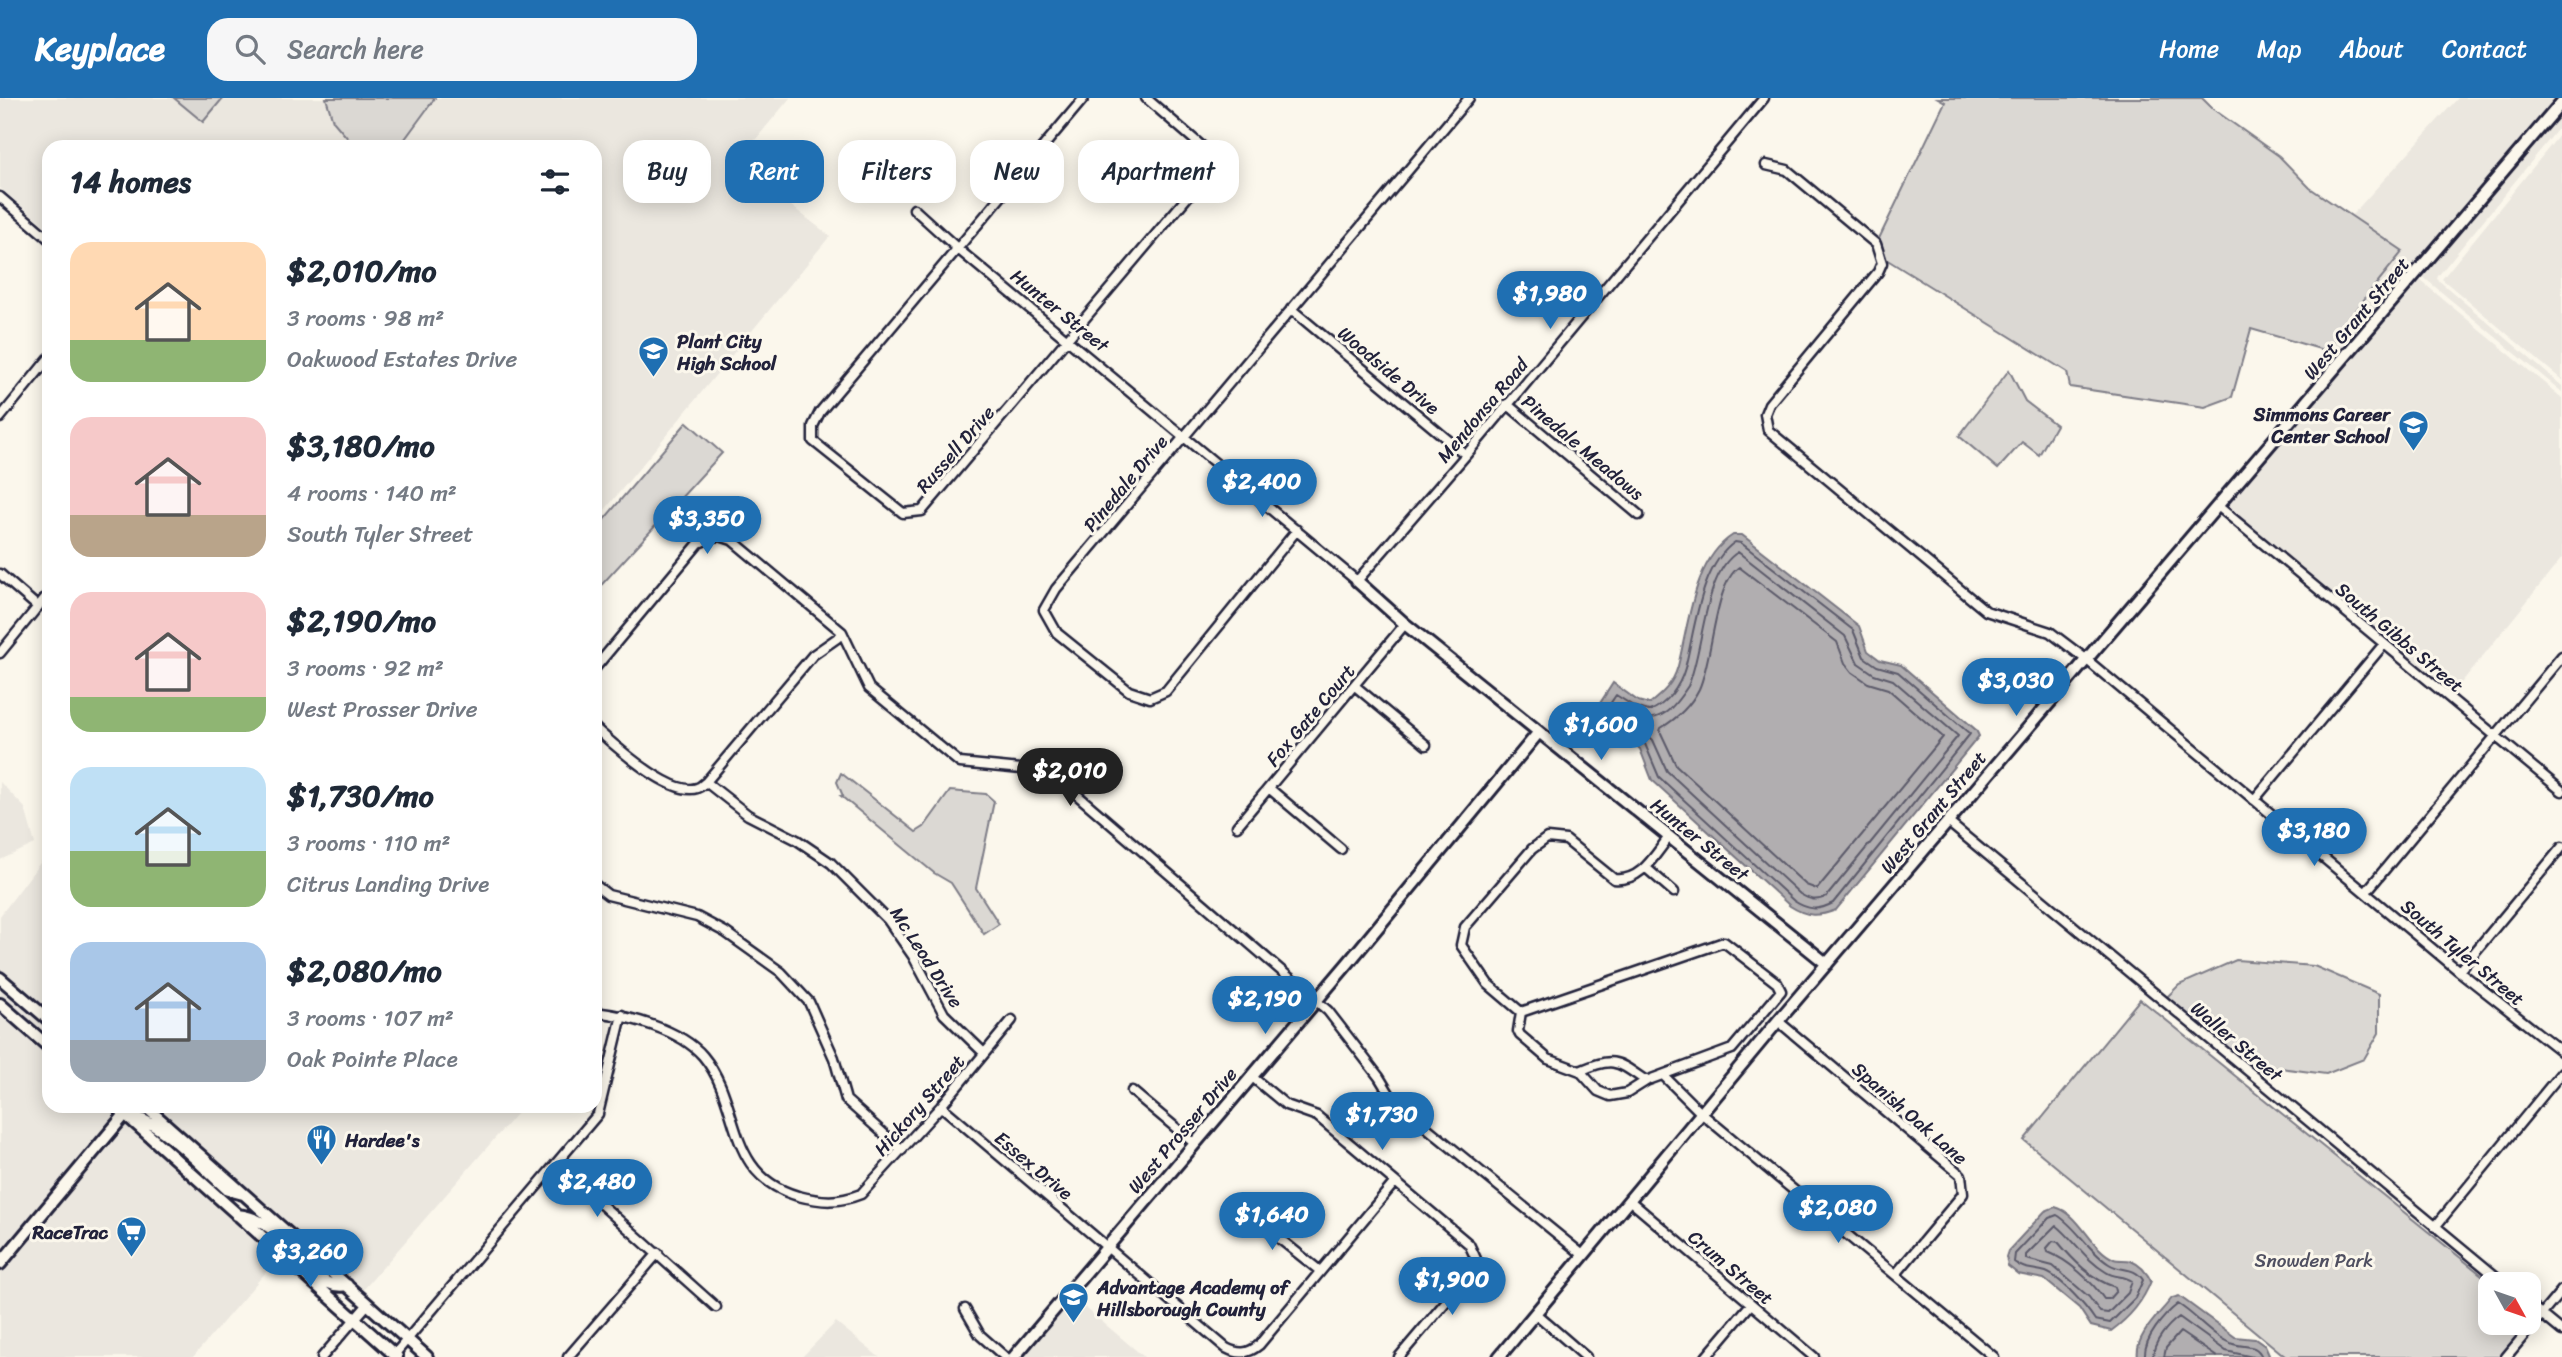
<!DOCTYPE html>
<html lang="en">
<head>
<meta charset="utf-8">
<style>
	body { margin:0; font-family:Sriracha,sans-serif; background:#f6f6f7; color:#1f2937; height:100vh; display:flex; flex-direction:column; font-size:26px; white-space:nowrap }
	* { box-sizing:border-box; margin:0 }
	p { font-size:23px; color:#747a83 }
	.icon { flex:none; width:38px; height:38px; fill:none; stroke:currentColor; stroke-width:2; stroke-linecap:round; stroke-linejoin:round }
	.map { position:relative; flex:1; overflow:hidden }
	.panel { position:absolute; left:42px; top:42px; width:560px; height:973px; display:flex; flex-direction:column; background:#fff; border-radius:21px; box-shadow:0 4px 18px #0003 }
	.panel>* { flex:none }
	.hud { position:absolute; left:623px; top:42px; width:665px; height:63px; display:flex; gap:14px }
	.needle { width:46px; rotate:130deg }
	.fabs { position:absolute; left:2478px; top:1174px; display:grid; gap:14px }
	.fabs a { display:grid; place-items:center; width:63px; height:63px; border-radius:14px; background:#fff; box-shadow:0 4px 18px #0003; font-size:35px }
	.price { position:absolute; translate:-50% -60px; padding:0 16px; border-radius:24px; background:#1f6fb2; color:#fff; font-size:23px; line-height:46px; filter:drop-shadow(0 2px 4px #0008) }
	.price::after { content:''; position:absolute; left:50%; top:42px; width:21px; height:16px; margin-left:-10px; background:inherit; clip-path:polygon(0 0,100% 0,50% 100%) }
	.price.selected { background:#222; color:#fff }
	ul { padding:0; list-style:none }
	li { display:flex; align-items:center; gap:21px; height:175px; padding:0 28px }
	li span { display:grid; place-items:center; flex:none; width:196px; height:140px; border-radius:21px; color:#555 }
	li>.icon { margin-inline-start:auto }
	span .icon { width:84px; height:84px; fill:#fffc; stroke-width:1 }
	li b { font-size:30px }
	h2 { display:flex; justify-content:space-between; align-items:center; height:84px; padding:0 28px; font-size:30px }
	.chip { padding:0 24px; border-radius:21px; background:#fff; box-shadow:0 4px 18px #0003; font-size:24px; line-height:63px }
	.chip.selected { background:#1f6fb2; color:#fff }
	header { display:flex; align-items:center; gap:42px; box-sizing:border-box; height:98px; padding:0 35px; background:#1f6fb2; color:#fff }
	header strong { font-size:33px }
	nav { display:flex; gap:38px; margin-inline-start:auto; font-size:24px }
	.search { width:490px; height:63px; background:#f6f6f7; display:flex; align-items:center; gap:18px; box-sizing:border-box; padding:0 24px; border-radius:21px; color:#747a83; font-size:26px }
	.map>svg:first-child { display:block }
	.built { fill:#ebe7df }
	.green { fill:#dbd8d3; stroke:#7e7d87; stroke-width:2 }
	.water { fill:#b1aeb0; stroke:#787681; stroke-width:2 }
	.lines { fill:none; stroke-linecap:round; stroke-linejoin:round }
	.shore { stroke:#5b5a6a; stroke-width:2 }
	.street-casing { stroke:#22223b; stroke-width:13 }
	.secondary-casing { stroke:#22223b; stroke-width:16 }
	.street { stroke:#fbf7ec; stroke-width:8 }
	.secondary { stroke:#fbf7ec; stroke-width:10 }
	.labels { text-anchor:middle; stroke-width:6; stroke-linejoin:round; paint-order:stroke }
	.street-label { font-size:19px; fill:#22223b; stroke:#fbf7ec }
	.poi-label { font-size:19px; font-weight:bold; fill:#22223b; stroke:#fbf7ec; text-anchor:start }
	.park-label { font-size:19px; fill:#505061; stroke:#fbf7ec }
</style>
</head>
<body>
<header>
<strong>Keyplace</strong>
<div class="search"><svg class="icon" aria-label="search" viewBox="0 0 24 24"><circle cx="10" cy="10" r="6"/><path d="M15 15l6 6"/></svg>Search here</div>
<nav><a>Home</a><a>Map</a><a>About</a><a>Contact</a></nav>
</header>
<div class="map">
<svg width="2562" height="1259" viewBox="0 0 2562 1259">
	<rect width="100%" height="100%" fill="#fbf7ec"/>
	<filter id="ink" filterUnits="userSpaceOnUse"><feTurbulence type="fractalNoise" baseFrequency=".0143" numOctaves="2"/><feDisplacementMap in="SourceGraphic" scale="14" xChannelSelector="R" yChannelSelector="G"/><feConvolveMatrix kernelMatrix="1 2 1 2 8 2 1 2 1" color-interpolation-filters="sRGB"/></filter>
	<g filter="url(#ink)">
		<!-- built -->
		<path class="built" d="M0,0H790L736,65L830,138L595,424V49H49V131L0,90Z
			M2458,0H2558L2333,265L2327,253L2368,196L2403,154L2352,117Z
			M2562,13V31L2557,32L2438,178L2437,181L2562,288V294L2422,178Z
			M2561,35L2562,36V282L2442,181Z
			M2415,178L2562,300V460L2449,600L2219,409Z
			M0,684L25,710L35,746L0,762Z
			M49,753V915L0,873V818Z
			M0,886L49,929V942L0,899Z
			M0,913L49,956V1008H108L118,1017L0,1157Z
			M153,1008H523L364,1191L299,1137L252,1094Z
			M127,1024L232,1118V1121L235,1122L278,1160L193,1259H0V1175Z
			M1068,1195L1144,1259H1013Z
			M836,1224L879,1259H802Z"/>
		<!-- green -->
		<path class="green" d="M174,0H223L203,24Z
			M326,0H435L399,49H355L333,23Z
			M1938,0H2202L2213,11L2279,58L2310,90L2403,153L2368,196L2327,253L2251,231L2232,299L2205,309L2070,289L2067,274L1873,153L1945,4Z
			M2009,272L2025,303L2056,327L2039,357L2022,344L1998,371L1959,338Z
			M687,324L722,355L595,494V432Z
			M841,675L916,734L924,729L950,693L986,696L994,703L976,790L999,826L984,836L951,785L934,775L841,698H843L837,684Z
			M2236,862L2314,868L2379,896V935L2364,961L2326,976L2280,970L2256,973L2167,899L2179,887Z
			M2140,901L2493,1186H2490V1225H2528L2501,1259H2286L2024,1042Z"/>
		<!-- water -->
		<path class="water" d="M1733,437H1742L1859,528L1868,553L1880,562L1901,567L1976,632L1979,638L1836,812C1818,819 1807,819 1790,808L1652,682L1640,651L1595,613L1613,585L1638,603L1649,606C1663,595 1673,586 1678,568C1689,526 1693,462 1733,437Z
			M2055,1109C2080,1115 2090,1151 2114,1161C2119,1163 2126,1161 2131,1163C2141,1167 2147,1175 2151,1183C2143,1204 2129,1220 2111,1233L2091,1228L2079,1210L2044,1181L2018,1176L2008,1168L2006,1159L2008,1153L2045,1113Z
			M2179,1198L2235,1239L2255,1241L2265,1248L2269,1257L2266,1259H2138C2134,1238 2160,1216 2172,1200Z"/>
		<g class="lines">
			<!-- shore -->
			<path class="shore" d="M1735,444L1741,445L1853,532L1864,559L1877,568L1898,574L1970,636L1833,805C1818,813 1808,812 1794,803L1659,679L1645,646L1606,612L1616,597L1635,609L1649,613C1667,607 1680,588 1685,570C1695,532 1700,468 1735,444Z
				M1738,454L1845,538L1858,565L1874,576L1893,582L1958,638L1827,798C1817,804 1810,802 1800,796L1667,673L1653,642L1632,623L1635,619C1662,626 1674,609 1688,588C1704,552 1703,475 1738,454Z
				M1739,469L1837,544L1845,565L1852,574L1868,585L1888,591L1943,639L1817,791L1806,787L1676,667L1660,633L1661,630C1676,621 1691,607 1699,591C1713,561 1714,486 1739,469Z
				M2057,1117C2076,1128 2089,1154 2109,1166C2121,1174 2134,1168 2143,1182L2135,1200L2110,1225L2095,1222C2086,1208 2061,1180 2046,1174C2034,1170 2025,1173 2014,1164L2015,1156L2049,1120Z
				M2056,1127C2074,1141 2085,1162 2106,1174C2114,1180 2124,1177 2132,1183L2128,1195L2108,1215L2100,1214L2089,1199L2053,1168L2026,1161V1157Z
				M2053,1143L2058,1144C2073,1162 2092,1182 2115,1189L2116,1193L2109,1201H2104C2092,1183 2068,1162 2048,1154L2047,1150Z
				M2145,1259C2143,1241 2164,1217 2178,1206C2195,1216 2214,1240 2233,1246C2246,1250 2256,1245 2262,1259
				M2153,1259C2153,1244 2168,1227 2179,1219L2226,1253L2253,1259
				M2164,1259L2166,1250L2180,1234L2217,1259"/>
			<defs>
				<path id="street" d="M1084,0L820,314L813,328V343L903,415L922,413L1201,83L1207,66L1205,51L1146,0
					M1766,67L1787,72L1876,146L1882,165L1878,174L1769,306L1765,316L1768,332L1986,513L2050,534L2087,562L2459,873L2562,954
					M0,99L49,141
					M914,111L958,151L1357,483L1466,357L1764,0
					M1291,211L1466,357
					M1507,306L1639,417
					M0,320L49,260
					M2219,409L2562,693
					M1297,432L1166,593L1150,600L1129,593L1057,535L1044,512L1056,491L1469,0
					M0,476L38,509
					M0,555L49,495
					M595,570L699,445L717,437L732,442L842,534L869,590L960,665L1042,673L1054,677L1328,913L1379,979L1393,1002L1583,1157
					M1355,588L1426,647
					M595,630C614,647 671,699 697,690C701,689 703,686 706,684L813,557L843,536
					M706,684L748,717L797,742L831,765L888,822L913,858L944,916L984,955
					M1270,691L1341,751
					M2254,702L2384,546
					M1948,724L2505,1186
					M1237,728L1405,526
					M1645,769L1674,794
					M595,787L608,797L697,819L725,834L781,874L809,904L834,960L846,1002L902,1052
					M2366,794L2562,558
					M2459,873L2562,749
					M595,914C628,918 680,931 703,958C743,1006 723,1076 798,1098C822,1104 838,1105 861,1096L941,1008L1012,922
					M1521,914L1724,844L1777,885L1781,893L1732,951L1646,983L1627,995L1610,998L1598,993L1580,973L1548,961L1520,937L1518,933L1521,914L1488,886L1461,847L1465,829L1532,751L1547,740L1566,742L1614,781C1641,784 1654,758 1669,739
					M1778,923L1961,1077L1963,1096L1896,1176
					M1580,973C1614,958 1617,963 1646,983
					M1663,977L1701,1015L1994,1259
					M1251,978L1286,1007L1317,1018L1469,1146L1476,1161L1466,1180L1399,1259
					M1132,993L1194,1045
					M941,1008L1226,1250C1239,1257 1248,1256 1259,1247L1395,1084
					M556,1066L716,1209
					M1629,1102L1814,1259
					M1234,1118L1260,1125L1320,1173
					M2435,1129L2562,974
					M2529,1206L2562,1233
					M965,1211L980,1237L1005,1259
					M1535,1215L1586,1259
					M394,1257L598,1016L622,917
					M322,1259L368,1206
					M568,1259L658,1155
					M1706,1259L1751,1206
					M2506,1259L2562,1192"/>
				<path id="secondary" d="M1357,483L1405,526L1827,866
					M0,880L49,922
					M0,906L49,949
					M116,1008L397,1259
					M145,1008L427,1259
					M129,1017C164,1025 201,1068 228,1092L243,1096
					M237,1117C268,1120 279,1141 306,1156
					M295,1163C312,1171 326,1192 347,1187
					M0,1166L132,1008
					M1014,1259L1349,864L1539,634
					M1499,1259L1778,923L2562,4"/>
			</defs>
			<!-- street casing -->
			<use href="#street" class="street-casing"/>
			<!-- secondary casing -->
			<use href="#secondary" class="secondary-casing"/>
			<!-- street -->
			<use href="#street" class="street"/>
			<!-- secondary -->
			<use href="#secondary" class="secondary"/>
		</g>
	</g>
	<!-- icons -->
	<defs>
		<symbol id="school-pin" viewBox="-11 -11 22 30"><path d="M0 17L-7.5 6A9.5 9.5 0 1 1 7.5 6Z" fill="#1f6fb2" stroke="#fbf7ec"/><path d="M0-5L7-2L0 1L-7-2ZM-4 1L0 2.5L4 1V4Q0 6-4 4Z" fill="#fff"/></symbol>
		<symbol id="restaurant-pin" viewBox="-11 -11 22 30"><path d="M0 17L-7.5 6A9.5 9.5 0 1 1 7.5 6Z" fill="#1f6fb2" stroke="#fbf7ec"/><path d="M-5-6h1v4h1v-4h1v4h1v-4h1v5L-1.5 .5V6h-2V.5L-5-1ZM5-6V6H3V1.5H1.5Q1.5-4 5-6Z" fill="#fff"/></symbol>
		<symbol id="supermarket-pin" viewBox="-11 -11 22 30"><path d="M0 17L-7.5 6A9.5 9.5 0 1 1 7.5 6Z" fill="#1f6fb2" stroke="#fbf7ec"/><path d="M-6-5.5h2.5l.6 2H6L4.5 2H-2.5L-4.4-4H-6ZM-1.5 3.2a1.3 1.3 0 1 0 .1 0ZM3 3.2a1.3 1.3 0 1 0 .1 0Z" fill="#fff"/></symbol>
	</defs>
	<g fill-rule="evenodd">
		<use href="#school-pin" x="636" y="236" width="35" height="47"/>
		<use href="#school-pin" x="2396" y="310" width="35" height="47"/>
		<use href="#restaurant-pin" x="304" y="1024" width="35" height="47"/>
		<use href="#supermarket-pin" x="114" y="1116" width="35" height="47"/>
		<use href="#school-pin" x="1056" y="1182" width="35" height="47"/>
	</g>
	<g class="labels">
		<!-- street labels -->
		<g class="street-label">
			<text transform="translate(1060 212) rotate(39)" y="7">Hunter Street</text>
			<text transform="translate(2356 220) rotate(-50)" y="7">West Grant Street</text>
			<text transform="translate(1389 272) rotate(40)" y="7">Woodside Drive</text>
			<text transform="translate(1482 312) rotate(-50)" y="7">Mendonsa Road</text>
			<text transform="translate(1583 349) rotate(40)" y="7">Pinedale Meadows</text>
			<text transform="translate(955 351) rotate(-49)" y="7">Russell Drive</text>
			<text transform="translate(1125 385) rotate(-50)" y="7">Pinedale Drive</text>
			<text transform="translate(2400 539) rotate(40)" y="7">South Gibbs Street</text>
			<text transform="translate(1310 617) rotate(-50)" y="7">Fox Gate Court</text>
			<text transform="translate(1933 714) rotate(-50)" y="7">West Grant Street</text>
			<text transform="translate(1700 741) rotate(39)" y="7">Hunter Street</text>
			<text transform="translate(2463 854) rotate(40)" y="7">South Tyler Street</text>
			<text transform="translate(927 859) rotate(57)" y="7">Mc Leod Drive</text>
			<text transform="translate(2237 943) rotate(40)" y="7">Waller Street</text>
			<text transform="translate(919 1007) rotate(-49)" y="7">Hickory Street</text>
			<text transform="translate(1910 1015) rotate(41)" y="7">Spanish Oak Lane</text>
			<text transform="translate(1182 1032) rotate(-50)" y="7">West Prosser Drive</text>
			<text transform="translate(1034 1067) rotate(40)" y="7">Essex Drive</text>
			<text transform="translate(1731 1169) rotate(40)" y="7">Crum Street</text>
		</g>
		<!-- poi labels -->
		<g class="poi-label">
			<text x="677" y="250">Plant City<tspan x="677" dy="22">High School</tspan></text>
			<text x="2390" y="323" text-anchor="end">Simmons Career<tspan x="2390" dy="22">Center School</tspan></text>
			<text x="345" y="1049">Hardee's</text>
			<text x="108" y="1141" text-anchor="end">RaceTrac</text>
			<text x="1097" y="1196">Advantage Academy of<tspan x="1097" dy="22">Hillsborough County</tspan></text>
		</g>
		<!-- park labels -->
		<g class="park-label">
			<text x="2314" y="1169">Snowden Park</text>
		</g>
	</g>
</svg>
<div class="fabs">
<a><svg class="needle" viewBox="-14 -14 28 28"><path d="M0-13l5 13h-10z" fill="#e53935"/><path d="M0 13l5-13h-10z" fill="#747a83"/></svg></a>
</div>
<b class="price" style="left:1550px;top:233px">$1,980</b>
<b class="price" style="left:1262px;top:421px">$2,400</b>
<b class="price" style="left:707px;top:458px">$3,350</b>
<b class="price" style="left:2016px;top:620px">$3,030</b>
<b class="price" style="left:1601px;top:664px">$1,600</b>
<b class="price selected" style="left:1070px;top:710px">$2,010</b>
<b class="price" style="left:2314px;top:770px">$3,180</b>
<b class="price" style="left:1265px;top:938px">$2,190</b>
<b class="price" style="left:1382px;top:1054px">$1,730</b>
<b class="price" style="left:597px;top:1121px">$2,480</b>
<b class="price" style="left:1838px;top:1147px">$2,080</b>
<b class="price" style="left:1272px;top:1154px">$1,640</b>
<b class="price" style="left:310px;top:1191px">$3,260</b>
<b class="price" style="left:1452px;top:1219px">$1,900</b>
<div class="hud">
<a class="chip">Buy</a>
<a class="chip selected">Rent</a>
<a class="chip">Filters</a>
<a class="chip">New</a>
<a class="chip">Apartment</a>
</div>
<section class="panel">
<h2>14 homes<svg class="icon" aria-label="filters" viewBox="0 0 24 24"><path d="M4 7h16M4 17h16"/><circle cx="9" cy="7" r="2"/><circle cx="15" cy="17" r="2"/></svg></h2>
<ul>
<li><span style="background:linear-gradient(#ffd9b3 70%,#8fb573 0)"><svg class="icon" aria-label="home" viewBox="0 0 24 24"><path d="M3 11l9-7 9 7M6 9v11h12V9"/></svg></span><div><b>$2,010/mo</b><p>3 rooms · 98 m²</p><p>Oakwood Estates Drive</p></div></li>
<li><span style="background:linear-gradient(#f6c9c9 70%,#b9a48a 0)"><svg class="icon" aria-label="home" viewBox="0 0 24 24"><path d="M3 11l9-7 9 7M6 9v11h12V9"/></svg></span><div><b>$3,180/mo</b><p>4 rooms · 140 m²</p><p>South Tyler Street</p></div></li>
<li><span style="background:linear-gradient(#f6c9c9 75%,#8fb573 0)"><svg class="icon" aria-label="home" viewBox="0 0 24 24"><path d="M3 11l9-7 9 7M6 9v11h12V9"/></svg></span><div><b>$2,190/mo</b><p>3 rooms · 92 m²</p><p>West Prosser Drive</p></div></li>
<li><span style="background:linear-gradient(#bfe0f5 60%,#8fb573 0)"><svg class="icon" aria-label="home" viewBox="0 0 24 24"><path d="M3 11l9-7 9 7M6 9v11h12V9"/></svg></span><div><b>$1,730/mo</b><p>3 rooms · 110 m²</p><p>Citrus Landing Drive</p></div></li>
<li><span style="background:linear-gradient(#a9c7e8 70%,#9aa5b1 0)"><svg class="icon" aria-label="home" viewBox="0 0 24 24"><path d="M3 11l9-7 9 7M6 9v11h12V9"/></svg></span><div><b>$2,080/mo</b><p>3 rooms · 107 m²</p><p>Oak Pointe Place</p></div></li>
</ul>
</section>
</div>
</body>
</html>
